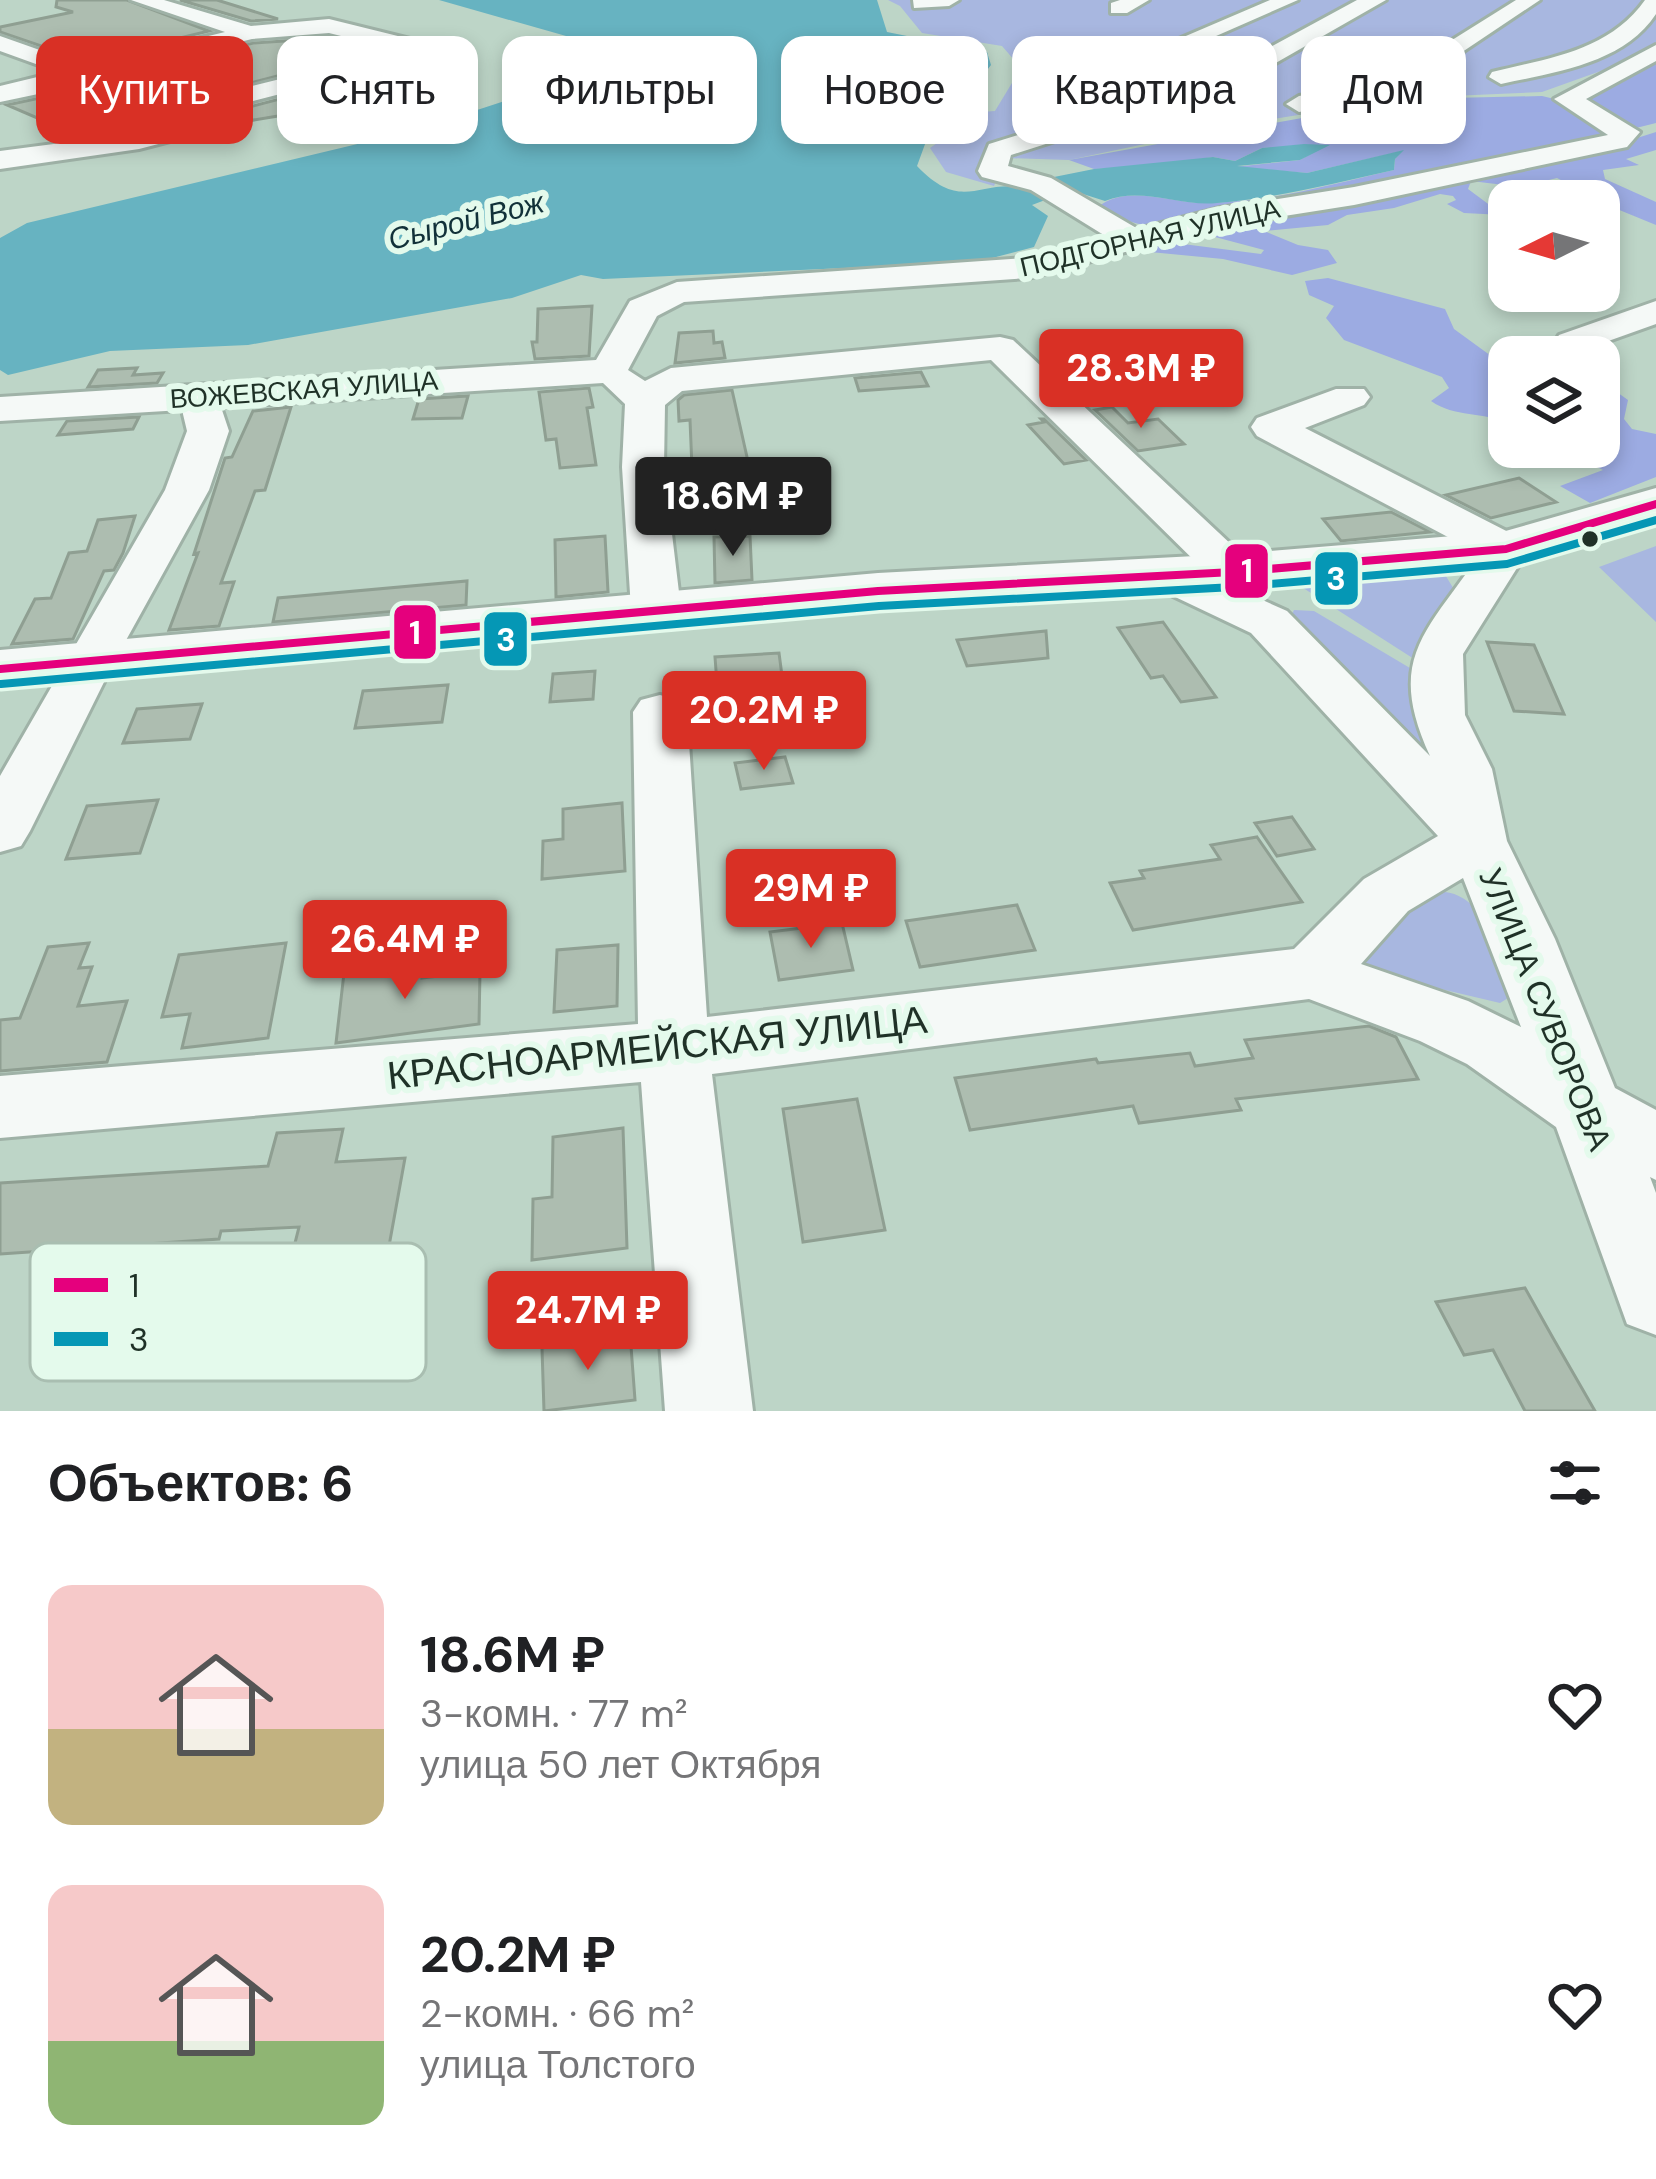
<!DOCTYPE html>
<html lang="ru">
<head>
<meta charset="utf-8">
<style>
	body { margin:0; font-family:"DM Sans",sans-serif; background:#f6f6f6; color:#202124; height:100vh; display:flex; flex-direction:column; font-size:45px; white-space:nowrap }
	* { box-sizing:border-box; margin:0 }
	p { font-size:39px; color:#757577 }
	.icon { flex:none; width:66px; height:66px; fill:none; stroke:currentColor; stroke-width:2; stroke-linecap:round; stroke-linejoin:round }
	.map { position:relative; height:1411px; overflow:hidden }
	.sheet { display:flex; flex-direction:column; background:#fff; flex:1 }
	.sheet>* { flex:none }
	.top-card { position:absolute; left:36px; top:36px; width:1584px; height:108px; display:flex; gap:24px }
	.needle { width:78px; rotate:265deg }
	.fabs { position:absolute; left:1488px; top:180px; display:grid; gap:24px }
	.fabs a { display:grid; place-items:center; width:132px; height:132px; border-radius:24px; background:#fff; box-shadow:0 6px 18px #0003; font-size:60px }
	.price { position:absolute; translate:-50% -102px; padding:0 27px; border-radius:12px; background:#d93025; color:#fff; font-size:39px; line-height:78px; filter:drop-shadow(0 3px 6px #0008) }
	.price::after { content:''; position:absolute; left:50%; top:72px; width:36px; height:27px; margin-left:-18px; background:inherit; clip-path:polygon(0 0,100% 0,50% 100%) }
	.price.selected { background:#222; color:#fff }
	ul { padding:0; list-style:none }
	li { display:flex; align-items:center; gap:36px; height:300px; padding:0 48px }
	li span { display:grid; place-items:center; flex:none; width:336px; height:240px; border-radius:24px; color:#555 }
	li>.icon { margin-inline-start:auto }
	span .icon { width:144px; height:144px; fill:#fffc; stroke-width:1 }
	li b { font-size:51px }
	h2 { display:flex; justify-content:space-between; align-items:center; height:144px; padding:0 48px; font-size:51px }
	.pill { padding:0 42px; border-radius:24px; background:#fff; box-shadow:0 6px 18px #0003; font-size:42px; line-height:108px }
	.pill.selected { background:#d93025; color:#fff }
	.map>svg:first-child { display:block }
	.green { fill:#a8b7e0 }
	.forest { fill:#9cabe2 }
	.water { fill:#67b3c1 }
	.building { fill:#adbdb0; stroke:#8f9f92; stroke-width:3 }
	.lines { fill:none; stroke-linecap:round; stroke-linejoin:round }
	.minor-casing { stroke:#9fb2a7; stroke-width:6 }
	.major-casing { stroke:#9fb2a7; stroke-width:6 }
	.minor { fill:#f5f9f7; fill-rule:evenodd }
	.major { fill:#f5f9f7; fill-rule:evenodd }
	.bus-1-casing { stroke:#e4faec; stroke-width:15 }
	.bus-2-casing { stroke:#e4faec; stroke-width:15 }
	.bus-1 { stroke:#e5007d; stroke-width:8 }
	.bus-2 { stroke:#0597b5; stroke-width:8 }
	.bus-dot { fill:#1f3127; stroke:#e4faec; stroke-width:4.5 }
	.labels { text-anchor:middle; stroke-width:12; stroke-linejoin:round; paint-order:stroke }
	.far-street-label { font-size:27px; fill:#1f3127; stroke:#e4faec }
	.far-water-label { font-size:30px; font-style:italic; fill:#123139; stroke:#e4faec }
	.street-label { font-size:33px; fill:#1f3127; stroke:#e4faec }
	.near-street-label { font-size:39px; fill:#1f3127; stroke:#e4faec }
	.key { fill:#e4faec; stroke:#a9beb1; stroke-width:3 }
	.key-label { font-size:33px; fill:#1f3127 }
	.line-badge { stroke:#e4faec; stroke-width:4.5 }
	.badge-label { font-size:33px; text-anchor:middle; font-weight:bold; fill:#fff }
</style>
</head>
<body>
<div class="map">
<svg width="1656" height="1411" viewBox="0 0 1656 1411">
	<rect width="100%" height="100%" fill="#bdd5c7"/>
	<!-- green -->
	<path class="green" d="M888,0H1656V47L1637,58L1542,92L1405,98L1230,126L1069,160L1006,158L994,186L946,172L930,148L981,112L995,111L1021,68L1002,46L922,33L900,6Z
		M1656,546V622L1599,567Z
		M1424,567L1444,573L1455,591L1425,666L1297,584Z
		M1294,610L1314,611L1415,671L1420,732L1458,788L1287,624Z
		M1443,892C1485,894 1504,958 1518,992L1500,1003L1365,971L1353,946Z"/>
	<!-- forest -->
	<path class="forest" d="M1656,63V123L1632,129L1582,102Z
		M1542,96L1563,101L1609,132L1602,141L1209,214C1157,229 1146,232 1098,207C1127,183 1174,204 1207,203C1271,202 1333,184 1394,170L1395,159L1402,151L1307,173L1234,167L1300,160L1327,145L1262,148L1235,161L1213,157L1146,167L1094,169L1069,160L1408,99Z
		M1656,132V150L1626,159L1639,165L1603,170L1605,179L1656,202V225L1612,207L1599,209V201H1579L1591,196L1557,178L1521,187L1471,181L1468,189L1503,215L1464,213L1447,204L1456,200L1453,196L1440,194L1394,208L1347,215L1328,225L1264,231L1298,245L1328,250L1337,263L1292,275L1223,259L1150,252L1151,246L1175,243L1261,254L1264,250L1215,237L1206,229L1593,152Z
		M1328,278L1445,309L1454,329L1509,369V424C1483,411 1455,418 1431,401L1449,388L1442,377L1344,340L1326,318L1334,306L1309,295L1305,281Z
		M1599,390H1614L1628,400L1624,419L1632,429L1656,434V477L1590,503L1560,486L1603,470L1557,447H1599Z"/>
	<!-- water -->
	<path class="water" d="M439,0H877L887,32L987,52L991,65L984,74L986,87L965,114L928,136L917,166C963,214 978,178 1027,188C1032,190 1044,195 1053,197L1032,205L1048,216L1034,247L977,262L603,279L581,275L512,298L248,345L110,351L8,375L0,370V238L27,223L416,130L640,57Z
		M1304,144L1330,145L1300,160L1237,166L1307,173L1404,150L1395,159L1394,170C1335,183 1278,198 1217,203C1181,207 1141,186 1105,201L1039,180L1094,169L1213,157L1235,161L1262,148Z"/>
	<!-- building -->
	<path class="building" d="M57,0H127L209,31L85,61L0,32V27L73,12L56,7Z
		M180,0H217L278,19L251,21Z
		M329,38L378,50L107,120L124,130L79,136L7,105L101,85L106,80L253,43Z
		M428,55L454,61L300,95L326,104L278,116L211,127L207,121V118L421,62Z
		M592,306L589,356L535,359L532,342H537L538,309Z
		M713,331L714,343L722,342L725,358L675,363L679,333Z
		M137,368L133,375L163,373L157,383L88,387L98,370Z
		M921,372L928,386L859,391L855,378Z
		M589,388L593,407L587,408L596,465L560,468L556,439L546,440L539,392Z
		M732,390L749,466L692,468L690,420L679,421L678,400L684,395Z
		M468,396L462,418L413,419L419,399Z
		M291,407L265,490L255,491L221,583L234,582L219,626L169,630L198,553L194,554L225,458L232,457L253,411Z
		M1112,407L1128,423L1158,419L1184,444L1138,451L1095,410Z
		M139,417L133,429L58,435L67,421Z
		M1041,419H1044L1086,460L1064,464L1028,425L1044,422Z
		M1519,478L1556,502L1491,518L1446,495Z
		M1391,512L1430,532L1341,541L1323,519Z
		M135,516L123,553L114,570L104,571L73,639L12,644L35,599L51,598L69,553L87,551L98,520Z
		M605,536L608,592L556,597L555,540Z
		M750,536L752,580L715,583L714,537Z
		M467,581L466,605L273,622L278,598Z
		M1163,622L1216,697L1181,702L1163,676L1151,678L1118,628Z
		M1046,631L1048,658L967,666L957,640Z
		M1487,642L1534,645L1564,714L1514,711Z
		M779,653L784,691L769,692L771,708L719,711L715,657Z
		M595,671L593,699L550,702L553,674Z
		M448,685L442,722L355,728L363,691Z
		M202,704L190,739L123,743L137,709Z
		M785,757L793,783L741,789L735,763Z
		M158,800L140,853L66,859L87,806Z
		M622,803L625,871L542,879L543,841L563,839V809Z
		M1292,817L1314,849L1277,856L1255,823Z
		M1257,837L1302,902L1133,930L1110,883L1144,878L1140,871L1220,859L1211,845Z
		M1017,905L1035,950L920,967L906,921Z
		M842,923L853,970L779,980L770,932Z
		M89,943L79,968L92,967L78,1006L127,1001L107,1062L0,1071V1020L20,1018L48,947Z
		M286,943L268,1038L182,1048L190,1014L162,1017L179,955Z
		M618,945L617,1006L554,1012L557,950Z
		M423,963L422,978L480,971L479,1024L336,1043L344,973Z
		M1369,1026L1396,1037L1418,1079L1236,1099L1241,1110L1139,1123L1133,1106L970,1130L955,1078L1096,1059L1098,1063L1190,1053L1195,1066L1253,1058L1245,1040Z
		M857,1099L885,1230L803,1242L783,1109Z
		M623,1128L627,1248L532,1260L533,1199L552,1197L553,1137Z
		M343,1129L336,1162L405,1158L387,1257L290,1263L299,1227L221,1231L219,1239L0,1254V1183L268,1166L277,1133Z
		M1525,1288L1553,1338L1595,1411H1525L1493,1350L1464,1355L1436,1302Z
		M630,1333L635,1400L544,1411L542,1348Z"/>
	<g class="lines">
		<defs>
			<path id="minor" d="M131,0H164L251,26L329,19L418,41L424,53L420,58L203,114L201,133L139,149L0,169V151L138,133L178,123L180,104L397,50L329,33L252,39L103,76L100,81L0,102V86L58,72L0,51V36L85,66L225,32Z
				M913,0H959L949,6L914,8Z
				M1120,0H1149L1127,13H1111V3Z
				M1270,0H1298L1077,97H1059L1055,92Z
				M1357,0H1386L1246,80L1011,155L1008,166L1051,178L1138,229L1220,208L1354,187L1608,135L1554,99L1656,45V61L1586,99L1640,132L1627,147L1617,149L1354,205L1222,226L1028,278L684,302L657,316L628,370L645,381L671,368L1000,337L1013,340L1250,562L1257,572L1250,582L1229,585L1287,611L1430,756C1385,658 1426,633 1480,554L1257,436L1251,427L1257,418L1336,389H1364L1370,397L1364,405L1305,428L1522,539L1529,549L1463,654L1465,715L1492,769L1507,841L1555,939L1615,1088L1656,1110V1180L1650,1177L1656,1193V1335L1627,1324L1556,1127L1467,1064L1420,1041L1309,999L712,1074L753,1411H665L641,1082L0,1138V1076L638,1024L633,712L641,700L660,695L679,700L687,712L707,1017L1294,949L1364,879L1438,836L1251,633L1150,585L1143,575L1150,565L1167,561L1211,577L991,360L682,391L665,405L664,467L681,609L673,619L656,624L639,619L631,609L622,467L625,404L603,383L221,407L229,431L209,490L114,662L30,831L21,846L0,852V776L165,490L187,431L182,410L0,421V397L596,360L630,301L677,282L1027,258L1107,237L1031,190L982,177L978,171L989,144L1228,70ZM1463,878L1521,1027L1468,1001L1361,964L1408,911Z
				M1516,0H1540L1401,93L1299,112L1286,104L1299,96L1385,82Z
				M1645,0H1656V14C1623,64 1555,72 1501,84L1489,77L1492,72C1549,58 1609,51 1645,0Z
				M1656,301V324L1572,354L1559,351L1554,343L1559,335Z"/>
			<path id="major" d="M1656,488V521L1506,566L1233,590L878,609L0,688V650L878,573L1233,554L1502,532Z"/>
		</defs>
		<!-- minor casing -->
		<use href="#minor" class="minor-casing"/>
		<!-- major casing -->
		<use href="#major" class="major-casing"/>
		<!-- minor -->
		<use href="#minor" class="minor"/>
		<!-- major -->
		<use href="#major" class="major"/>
		<defs>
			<path id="bus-1" d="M0,669L878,591L1233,572L1506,549L1656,504"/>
			<path id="bus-2" d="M1,684L879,606L1234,587L1507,564L1656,520"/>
		</defs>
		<!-- bus-1 casing -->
		<use href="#bus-1" class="bus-1-casing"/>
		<!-- bus-2 casing -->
		<use href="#bus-2" class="bus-2-casing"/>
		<!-- bus-1 -->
		<use href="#bus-1" class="bus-1"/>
		<!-- bus-2 -->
		<use href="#bus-2" class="bus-2"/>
	</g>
	<!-- markers -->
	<circle class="bus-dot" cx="1590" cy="539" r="10"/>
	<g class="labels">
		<!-- far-street labels -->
		<g class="far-street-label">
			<text transform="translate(1150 238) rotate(-13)" y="9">ПОДГОРНАЯ УЛИЦА</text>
			<text transform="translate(304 390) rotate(-4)" y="9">ВОЖЕВСКАЯ УЛИЦА</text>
		</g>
		<!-- far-water labels -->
		<g class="far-water-label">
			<text transform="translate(466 221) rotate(-14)" y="10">Сырой Вож</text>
		</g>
		<!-- street labels -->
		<g class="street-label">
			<text transform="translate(1546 1009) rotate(68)" y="12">УЛИЦА СУВОРОВА</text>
		</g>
		<!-- near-street labels -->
		<g class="near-street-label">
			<text transform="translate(657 1047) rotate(-6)" y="14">КРАСНОАРМЕЙСКАЯ УЛИЦА</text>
		</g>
	</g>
	<!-- legend -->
	<rect x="30" y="1243" width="396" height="138" rx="18" class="key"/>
	<rect x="54" y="1278" width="54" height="14" fill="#e5007d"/>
	<rect x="54" y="1332" width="54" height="14" fill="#0597b5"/>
	<g class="key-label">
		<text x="129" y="1297">1</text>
		<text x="129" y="1351">3</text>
	</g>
	<g class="line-badge">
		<rect x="1223" y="542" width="47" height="58" rx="12" fill="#e5007d"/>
		<rect x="1313" y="550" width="47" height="57" rx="12" fill="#0597b5"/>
		<rect x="392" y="603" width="46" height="58" rx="12" fill="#e5007d"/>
		<rect x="482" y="610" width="47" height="58" rx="12" fill="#0597b5"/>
	</g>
	<g class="badge-label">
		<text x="1247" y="582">1</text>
		<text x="1336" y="590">3</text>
		<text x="415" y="644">1</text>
		<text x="506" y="651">3</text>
	</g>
</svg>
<div class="fabs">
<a><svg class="needle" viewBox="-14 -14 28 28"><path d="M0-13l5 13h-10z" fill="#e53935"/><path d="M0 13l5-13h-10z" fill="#757577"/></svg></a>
<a><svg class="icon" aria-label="layers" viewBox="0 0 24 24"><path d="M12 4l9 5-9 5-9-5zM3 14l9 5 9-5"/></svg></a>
</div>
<b class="price" style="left:1141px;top:431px">28.3M ₽</b>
<b class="price selected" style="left:733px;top:559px">18.6M ₽</b>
<b class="price" style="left:764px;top:773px">20.2M ₽</b>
<b class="price" style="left:811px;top:951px">29M ₽</b>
<b class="price" style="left:405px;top:1002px">26.4M ₽</b>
<b class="price" style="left:588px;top:1373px">24.7M ₽</b>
<div class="top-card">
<a class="pill selected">Купить</a>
<a class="pill">Снять</a>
<a class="pill">Фильтры</a>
<a class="pill">Новое</a>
<a class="pill">Квартира</a>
<a class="pill">Дом</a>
</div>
</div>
<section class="sheet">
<h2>Объектов: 6<svg class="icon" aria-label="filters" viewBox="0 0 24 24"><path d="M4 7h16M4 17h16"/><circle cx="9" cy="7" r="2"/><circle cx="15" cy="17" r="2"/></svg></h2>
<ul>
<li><span style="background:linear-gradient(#f6c9c9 60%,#c2b280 0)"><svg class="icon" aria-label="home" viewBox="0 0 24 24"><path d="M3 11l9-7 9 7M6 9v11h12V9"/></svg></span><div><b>18.6M ₽</b><p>3-комн. · 77 m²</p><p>улица 50 лет Октября</p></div><svg class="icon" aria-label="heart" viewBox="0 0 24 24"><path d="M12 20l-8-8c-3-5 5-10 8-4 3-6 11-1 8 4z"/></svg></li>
<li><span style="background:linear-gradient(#f6c9c9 65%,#8fb573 0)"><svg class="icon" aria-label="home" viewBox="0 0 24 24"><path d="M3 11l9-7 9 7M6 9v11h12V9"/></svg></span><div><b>20.2M ₽</b><p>2-комн. · 66 m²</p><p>улица Толстого</p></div><svg class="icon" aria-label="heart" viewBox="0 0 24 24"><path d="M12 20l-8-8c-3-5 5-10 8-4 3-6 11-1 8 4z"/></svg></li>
</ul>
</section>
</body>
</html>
